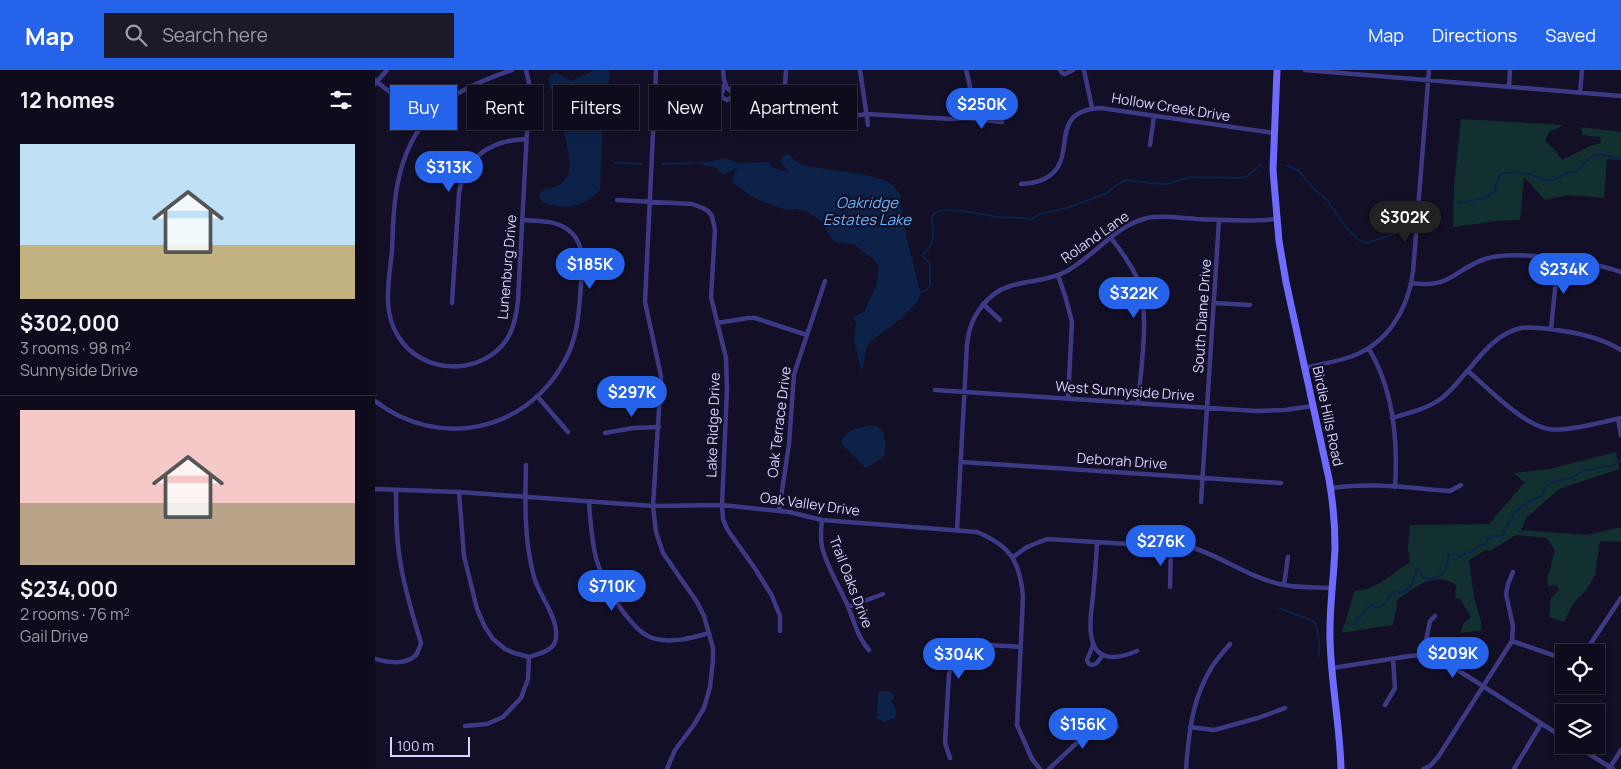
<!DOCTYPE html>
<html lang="en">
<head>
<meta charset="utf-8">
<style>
	body { margin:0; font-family:Manrope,sans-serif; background:#1c1929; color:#f1f3f6; height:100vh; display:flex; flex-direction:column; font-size:19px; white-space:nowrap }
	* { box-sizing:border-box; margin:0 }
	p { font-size:16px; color:#9b9ba3 }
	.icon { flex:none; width:28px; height:28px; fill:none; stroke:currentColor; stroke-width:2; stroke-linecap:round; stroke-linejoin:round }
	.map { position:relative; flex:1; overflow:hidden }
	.drawer { display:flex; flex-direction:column; background:#0e0b1c; width:375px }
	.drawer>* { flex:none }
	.banner { position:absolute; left:15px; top:15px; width:475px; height:45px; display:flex; gap:10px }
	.tools { position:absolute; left:1180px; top:574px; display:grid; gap:10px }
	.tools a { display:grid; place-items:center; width:50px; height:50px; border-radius:0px; background:#0e0b1c; box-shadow:0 2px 8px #0003,0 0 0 1px #2e2b3b; font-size:25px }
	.scale { position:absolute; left:15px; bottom:12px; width:80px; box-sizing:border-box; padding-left:5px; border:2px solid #d9d4ff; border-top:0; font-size:14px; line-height:18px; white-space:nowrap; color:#d9d4ff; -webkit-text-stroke:4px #130f26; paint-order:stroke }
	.price { position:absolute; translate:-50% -42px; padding:0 11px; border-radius:18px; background:#2563eb; color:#fff; font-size:16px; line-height:32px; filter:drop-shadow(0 1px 2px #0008) }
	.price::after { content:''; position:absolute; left:50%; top:30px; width:15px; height:11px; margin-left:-8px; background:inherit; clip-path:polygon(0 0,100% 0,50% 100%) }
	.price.selected { background:#222; color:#fff }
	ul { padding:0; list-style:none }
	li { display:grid; align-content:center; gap:10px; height:265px; padding:0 20px }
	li+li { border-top:1px solid #2e2b3b }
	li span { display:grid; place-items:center; height:155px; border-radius:0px; color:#555 }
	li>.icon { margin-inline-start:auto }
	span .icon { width:90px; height:90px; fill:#fffc; stroke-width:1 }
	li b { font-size:21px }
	h2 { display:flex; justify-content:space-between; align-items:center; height:60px; padding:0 20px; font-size:21px }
	.pill { padding:0 18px; border-radius:0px; background:#0e0b1c; box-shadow:0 2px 8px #0003,0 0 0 1px #2e2b3b; font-size:18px; line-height:45px }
	.pill.selected { background:#2563eb; color:#fff }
	header { display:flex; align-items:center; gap:30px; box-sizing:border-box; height:70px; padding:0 25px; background:#2563eb; color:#fff }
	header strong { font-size:24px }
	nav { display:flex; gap:28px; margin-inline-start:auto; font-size:18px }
	.search { width:350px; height:45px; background:#1c1929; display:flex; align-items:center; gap:12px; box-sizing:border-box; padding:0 18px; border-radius:0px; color:#9b9ba3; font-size:19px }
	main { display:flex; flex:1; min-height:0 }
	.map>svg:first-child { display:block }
	.green { fill:#12302f }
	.water { fill:#0c2248 }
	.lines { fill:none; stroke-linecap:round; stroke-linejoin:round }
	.stream { stroke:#0c2248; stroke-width:2 }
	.minor { stroke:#3d3a85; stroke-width:4.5 }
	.secondary { stroke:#6f6bff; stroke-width:7 }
	.labels { text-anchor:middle; stroke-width:4.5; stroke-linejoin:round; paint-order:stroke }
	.street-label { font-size:14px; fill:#d9d4ff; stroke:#130f26 }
	.water-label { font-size:15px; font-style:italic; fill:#62b6ff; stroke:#130f26 }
</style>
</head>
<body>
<header>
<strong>Map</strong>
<div class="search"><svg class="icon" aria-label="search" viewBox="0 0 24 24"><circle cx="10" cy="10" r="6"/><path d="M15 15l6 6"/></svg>Search here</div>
<nav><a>Map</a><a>Directions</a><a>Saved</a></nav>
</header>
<main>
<section class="drawer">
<h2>12 homes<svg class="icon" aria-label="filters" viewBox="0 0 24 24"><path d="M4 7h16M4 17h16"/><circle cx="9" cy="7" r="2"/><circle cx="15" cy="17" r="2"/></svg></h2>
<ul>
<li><span style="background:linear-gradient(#bfe0f5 65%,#c2b280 0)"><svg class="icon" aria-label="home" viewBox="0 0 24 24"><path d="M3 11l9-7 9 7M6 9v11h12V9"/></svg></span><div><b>$302,000</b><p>3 rooms · 98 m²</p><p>Sunnyside Drive</p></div></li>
<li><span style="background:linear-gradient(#f6c9c9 60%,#b9a48a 0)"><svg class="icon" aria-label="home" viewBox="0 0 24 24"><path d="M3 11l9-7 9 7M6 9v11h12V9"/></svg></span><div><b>$234,000</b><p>2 rooms · 76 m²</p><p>Gail Drive</p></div></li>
</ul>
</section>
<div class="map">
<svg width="1246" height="699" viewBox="0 0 1246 699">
	<rect width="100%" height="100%" fill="#130f26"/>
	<!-- green -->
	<path class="green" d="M1086,49L1189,55L1174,62L1170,71L1180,80L1187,90L1215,76L1226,73L1225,67L1207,65L1206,57L1246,62V90L1232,89L1229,128L1192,125L1170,130L1149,107L1145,150L1122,151L1078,157L1079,116Z
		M1241,382L1244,399L1184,419L1151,448L1146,460L1212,465L1246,457V472L1225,471L1220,505L1212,519L1198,534L1189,552L1174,547L1176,528L1184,520L1181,515L1175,516L1173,515L1172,507C1177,499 1176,490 1180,481L1172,468L1141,465L1115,481L1111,480L1094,490L1099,528L1106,551V561C1099,560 1093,563 1085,563L1088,554L1096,547L1085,529L1081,528L1080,521L1082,515C1057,501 1043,516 1023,529L1018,555L966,563L972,548L979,521C984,520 989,520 994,518C1009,513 1021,500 1035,492L1033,478L1035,455L1114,454L1150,412L1138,403L1174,399Z"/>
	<!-- water -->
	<path class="water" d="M220,0H235L234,12L228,42L225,119C215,133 198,139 182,136C175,135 168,134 164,128L166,121C172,118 178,118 184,115C203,105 191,76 189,61C187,52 193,41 189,33C183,22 172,24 174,8L177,4L182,3L196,11Z
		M411,84L415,85L422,92L431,96L492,105L512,111L518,115L525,124L531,165L544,217L546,222L543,231L526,249L494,272L491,279L489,292L486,303L484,290L479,271L481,253L477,247L489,242L501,216L504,197L500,191L480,175L459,172L446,151L432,142L422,139L411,140L379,128L357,112L362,98L348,105L339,96H333L319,93L339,91L350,88L364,93L391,92L395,93L396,97L413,102L405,90Z
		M497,355L502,356L508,361L511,375L509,387L491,398L466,373C470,359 485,358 497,355Z
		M505,621H512L519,624V628L515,631C521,636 522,641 520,648L509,652L502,648L503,623Z"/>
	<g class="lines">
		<!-- stream -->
		<path class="stream" d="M240,93L267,94
			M287,94L319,93
			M912,96L923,100L938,118L952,130L972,159L984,170L992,173L1021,163L1029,135L1032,133
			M1083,133L1109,128L1120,122L1121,114L1126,104C1135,102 1148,102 1157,105C1162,107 1165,110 1172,110C1184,111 1185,105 1193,102C1195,101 1198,102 1201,102C1221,80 1217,83 1246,88
			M546,222L551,221L555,216V194L549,188L548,185L555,176L558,169L557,146C566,133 610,146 625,147C636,148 645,147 656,149L665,144L692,138L732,123L743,114L751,110L784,114H792L816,107L863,108L872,106L886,95
			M904,538L938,551C945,561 944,575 944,586
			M971,554H979C986,548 990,538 996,535L1004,538C1011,533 1013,529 1017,522C1020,521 1023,522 1026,522C1036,521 1039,507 1042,499L1046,501L1047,507C1063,513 1074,501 1073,485L1081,484L1085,487L1088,485L1090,482H1097L1102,476L1109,475L1115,466H1125L1128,465L1139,443L1150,434L1166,426L1173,415L1179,411L1196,408L1209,400H1217L1230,396H1236L1245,391"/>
		<!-- minor -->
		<path class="minor" d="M137,0C73,22 35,46 22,117C18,138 18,160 17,181C14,210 7,241 23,266C46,305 107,307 132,269C140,256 142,243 143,229L154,24V13L151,0
			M281,0L270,232L286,306L278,436L281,462L288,483L322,532L329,546L338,578V590L335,617L329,638L318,656L300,680L292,699
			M348,0L349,10L352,18L359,24L408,41L427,46L447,49L462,48L492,44L576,49L590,48L627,52
			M485,0L493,55
			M685,0L687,3L690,4L698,0
			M709,0L717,38
			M930,0L1246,26
			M0,10L50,51
			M0,14L12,0
			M350,14L346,25L348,28L352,30L361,25
			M1134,17L1135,0
			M1205,23L1207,0
			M408,41L411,0
			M590,48C601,35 595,15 591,0
			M775,75L779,46
			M646,114C654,113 662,113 669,109C707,91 668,41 726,38L899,63
			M242,130L317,134L328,138L333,141L337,146L340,160L336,227L351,288L352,319L347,435L348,449L352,459L381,500L397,526L405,546V561
			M736,168C746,181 756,194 763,210C775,242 766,299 763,333
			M683,205L691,229L697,252L693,329
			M1036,213C1076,219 1078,200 1110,189C1138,179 1217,192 1246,202
			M77,233L84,123C90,87 116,70 151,69
			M839,233L875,235
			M608,234L625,250
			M342,253L373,248H380L432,265
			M1176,259L1183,190
			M994,279C1018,319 1023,371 1020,417
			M930,298C945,294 961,292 975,287C1013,274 1033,239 1038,202L1054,0
			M1094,302C1114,319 1148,355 1174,359C1192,362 1227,352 1246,348
			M560,320L881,341L910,340L938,336
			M162,326L193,362
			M0,331C63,380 151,362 189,292C203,268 204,242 206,215C207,194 211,172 192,159C179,150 163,151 148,150
			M1017,348C1034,343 1052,339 1067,328C1093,307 1112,265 1146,258C1160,256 1175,259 1188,261C1209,264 1228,269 1246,280
			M1243,349L1246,365
			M230,363L258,358L284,357
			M587,392L906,413
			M151,395C150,433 149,470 159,507C164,526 187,552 180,572C177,581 163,584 154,587
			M956,418C996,412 1035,418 1075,421L1086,415
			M0,419L84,422L278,436L347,435L414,442L447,450L602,462C636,476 645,492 648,527L642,655L657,689L665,699
			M84,422L89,486L102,539L110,557L118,569L130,579L139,583L154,587
			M214,432C217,479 220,504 249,543C258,554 267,566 281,569C298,573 317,568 334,563
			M826,432L844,150
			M404,441L414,374L419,304L450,211
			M447,450C446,459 445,467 447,477C452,497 464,516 472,534C479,550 482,567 494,580
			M582,460L592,274C594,254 602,238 618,225C637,209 668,214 690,202C719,187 739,156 772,148C787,145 805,148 821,149C848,150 874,152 901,149
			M722,472C721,490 720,507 718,525C717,538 714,551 716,564C719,592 741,590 762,581
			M638,487L652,477L672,469L819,478C849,488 879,510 910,515C925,518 942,517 957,518
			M909,515L913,487
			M795,517L796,477
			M473,537L508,524
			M1137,571L1189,589
			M718,575L712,590L714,594C721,597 724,590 728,585
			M1210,582L1246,528
			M1048,585L1055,551L1060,546
			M580,588L576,580L577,575L583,572L591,579
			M0,589C12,592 31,596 41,585C43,582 45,576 46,573C38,546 29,518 25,490C21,467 21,444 21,420
			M957,598L1035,586L1048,585L1064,590L1078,597L1189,668
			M1010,635L1020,618L1018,589
			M90,656L112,654L128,647L146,628L153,609L154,587
			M815,657L839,660L883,648L910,638
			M1200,675L1238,699
			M575,688L570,673L574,604L579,590L591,579L600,576L614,575L646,577
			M674,699L707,668L724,659L742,657
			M811,699C814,661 817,628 838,595C843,588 849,581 855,574
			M1048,699L1055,696L1063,687L1137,571L1138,556L1131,524L1133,514L1138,502
			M1139,699L1166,654
			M1234,699L1246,680"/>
		<!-- secondary -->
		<path class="secondary" d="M902,0L898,100L904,171L911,212L954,409C958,432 960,454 960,477C959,508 954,538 955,569C956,613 965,655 966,699"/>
	</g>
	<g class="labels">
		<!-- street labels -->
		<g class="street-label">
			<text transform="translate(796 37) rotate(9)" y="5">Hollow Creek Drive</text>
			<text transform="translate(720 167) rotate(-35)" y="5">Roland Lane</text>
			<text transform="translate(132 197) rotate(-85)" y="5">Lunenburg Drive</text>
			<text transform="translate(827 246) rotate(-86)" y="5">South Diane Drive</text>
			<text transform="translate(750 321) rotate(4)" y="5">West Sunnyside Drive</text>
			<text transform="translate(953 346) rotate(78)" y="5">Birdie Hills Road</text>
			<text transform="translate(404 352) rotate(-83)" y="5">Oak Terrace Drive</text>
			<text transform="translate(338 355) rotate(-88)" y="5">Lake Ridge Drive</text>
			<text transform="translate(747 391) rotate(4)" y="5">Deborah Drive</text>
			<text transform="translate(435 434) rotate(8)" y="5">Oak Valley Drive</text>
			<text transform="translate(476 512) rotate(69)" y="5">Trail Oaks Drive</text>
		</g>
		<!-- water labels -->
		<g class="water-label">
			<text x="492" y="138">Oakridge<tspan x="492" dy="17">Estates Lake</tspan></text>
		</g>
	</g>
</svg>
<div class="tools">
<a><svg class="icon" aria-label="locate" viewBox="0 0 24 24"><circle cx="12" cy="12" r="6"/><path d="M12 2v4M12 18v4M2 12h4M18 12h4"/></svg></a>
<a><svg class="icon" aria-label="layers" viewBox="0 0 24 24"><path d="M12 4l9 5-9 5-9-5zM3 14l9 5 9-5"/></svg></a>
</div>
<div class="scale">100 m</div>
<b class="price" style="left:607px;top:60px">$250K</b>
<b class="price" style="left:74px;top:123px">$313K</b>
<b class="price selected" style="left:1030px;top:173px">$302K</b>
<b class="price" style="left:215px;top:220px">$185K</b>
<b class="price" style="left:1189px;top:225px">$234K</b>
<b class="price" style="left:759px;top:249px">$322K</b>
<b class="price" style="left:257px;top:348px">$297K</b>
<b class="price" style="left:786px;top:497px">$276K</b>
<b class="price" style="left:237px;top:542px">$710K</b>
<b class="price" style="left:1078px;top:609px">$209K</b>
<b class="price" style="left:584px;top:610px">$304K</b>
<b class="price" style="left:708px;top:680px">$156K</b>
<div class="banner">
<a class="pill selected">Buy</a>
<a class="pill">Rent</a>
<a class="pill">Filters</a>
<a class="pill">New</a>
<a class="pill">Apartment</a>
</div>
</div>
</main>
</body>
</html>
